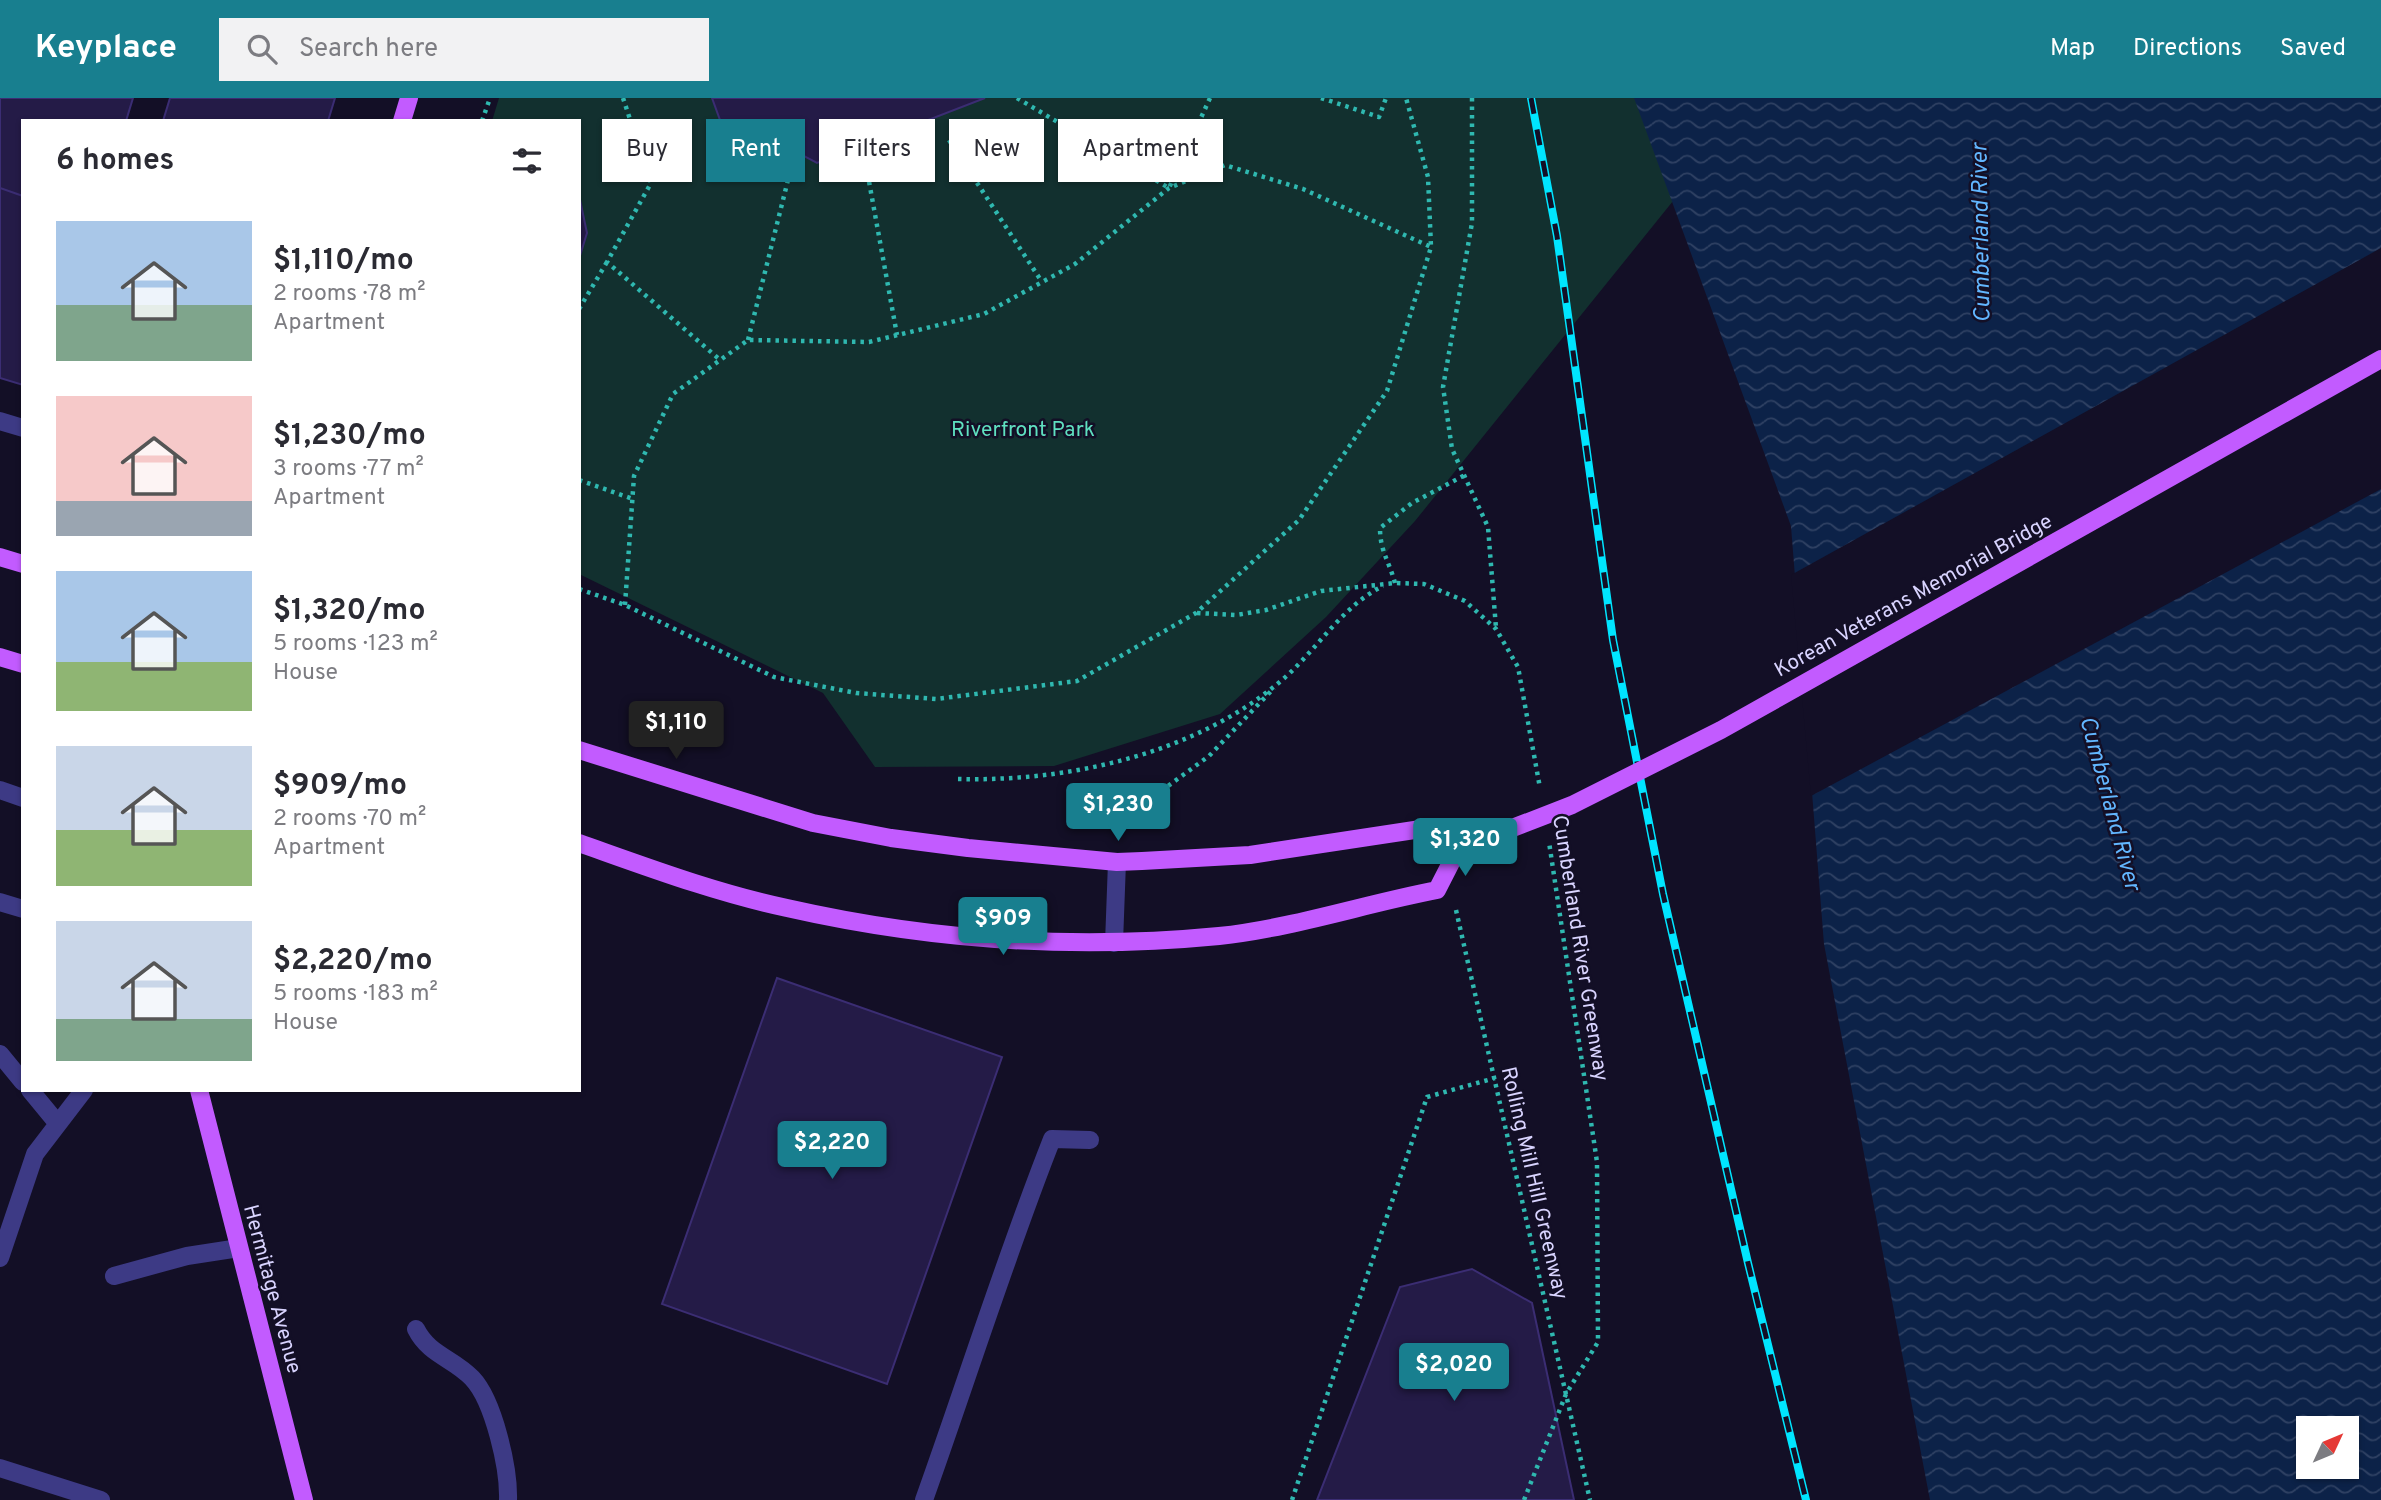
<!DOCTYPE html>
<html lang="en">
<head>
<meta charset="utf-8">
<style>
	body { margin:0; font-family:Overpass,sans-serif; background:#f2f2f3; color:#2b2b33; height:100vh; display:flex; flex-direction:column; font-size:26px; white-space:nowrap }
	* { box-sizing:border-box; margin:0 }
	p { font-size:23px; color:#7c7c81 }
	.icon { flex:none; width:38px; height:38px; fill:none; stroke:currentColor; stroke-width:2; stroke-linecap:round; stroke-linejoin:round }
	.map { position:relative; flex:1; overflow:hidden }
	.drawer { position:absolute; left:21px; top:21px; width:560px; height:973px; display:flex; flex-direction:column; background:#fff; border-radius:0px; box-shadow:0 2px 5px #0004 }
	.drawer>* { flex:none }
	.hud { position:absolute; left:602px; top:21px; width:665px; height:63px; display:flex; gap:14px }
	.needle { width:46px; rotate:46deg }
	.fabs { position:absolute; left:2296px; top:1318px; display:grid; gap:14px }
	.fabs a { display:grid; place-items:center; width:63px; height:63px; border-radius:0px; background:#fff; box-shadow:0 2px 5px #0004; font-size:35px }
	.price { position:absolute; translate:-50% -60px; padding:0 16px; border-radius:7px; background:#187f8f; color:#fff; font-size:23px; line-height:46px; filter:drop-shadow(0 2px 4px #0008) }
	.price::after { content:''; position:absolute; left:50%; top:42px; width:21px; height:16px; margin-left:-10px; background:inherit; clip-path:polygon(0 0,100% 0,50% 100%) }
	.price.current { background:#222; color:#fff }
	ul { padding:0; list-style:none }
	li { display:flex; align-items:center; gap:21px; height:175px; padding:0 35px }
	li span { display:grid; place-items:center; flex:none; width:196px; height:140px; border-radius:0px; color:#555 }
	li>.icon { margin-inline-start:auto }
	span .icon { width:84px; height:84px; fill:#fffc; stroke-width:1 }
	li b { font-size:30px }
	h2 { display:flex; justify-content:space-between; align-items:center; height:84px; padding:0 35px; font-size:30px }
	.pill { padding:0 24px; border-radius:0px; background:#fff; box-shadow:0 2px 5px #0004; font-size:24px; line-height:63px }
	.pill.current { background:#187f8f; color:#fff }
	header { display:flex; align-items:center; gap:42px; box-sizing:border-box; height:98px; padding:0 35px; background:#187f8f; color:#fff }
	header strong { font-size:33px }
	nav { display:flex; gap:38px; margin-inline-start:auto; font-size:24px }
	.search { width:490px; height:63px; background:#f2f2f3; display:flex; align-items:center; gap:18px; box-sizing:border-box; padding:0 24px; border-radius:0px; color:#7c7c81; font-size:26px }
	.map>svg:first-child { display:block }
	.green { fill:#12302f }
	.water { fill:url(#water-waves); fill-rule:evenodd }
	.pier { fill:#130f26 }
	.building { fill:#241b47; stroke:#3b2d73; stroke-width:2 }
	.lines { fill:none; stroke-linecap:round; stroke-linejoin:round }
	.path { stroke:#2fb8b0; stroke-width:4.5; stroke-dasharray:3.5 5; stroke-linecap:butt }
	.minor { stroke:#3d3a85; stroke-width:18 }
	.major { stroke:#c25bff; stroke-width:18 }
	.rail-casing { stroke:#00e5ff; stroke-width:8 }
	.rail { stroke:#130f26; stroke-width:5; stroke-dasharray:16; stroke-linecap:butt }
	.major-bridge { stroke:#c25bff; stroke-width:18 }
	.labels { text-anchor:middle; stroke-width:5; stroke-linejoin:round; paint-order:stroke }
	.park-label { font-size:21px; fill:#5fe0c0; stroke:#130f26 }
	.street-label { font-size:21px; fill:#d9d4ff; stroke:#130f26 }
	.water-label { font-size:23px; font-style:italic; fill:#62b6ff; stroke:#130f26 }
</style>
</head>
<body>
<header>
<strong>Keyplace</strong>
<div class="search"><svg class="icon" aria-label="search" viewBox="0 0 24 24"><circle cx="10" cy="10" r="6"/><path d="M15 15l6 6"/></svg>Search here</div>
<nav><a>Map</a><a>Directions</a><a>Saved</a></nav>
</header>
<div class="map">
<svg width="2381" height="1402" viewBox="0 0 2381 1402">
	<defs>
		<pattern id="water-waves" width="16" height="10" patternUnits="userSpaceOnUse" patternTransform="scale(1.75)"><rect width="16" height="10" fill="#0c2248"/><path d="M0 5q4-4 8 0t8 0" fill="none" stroke="#2f4163"/></pattern>
	</defs>
	<rect width="100%" height="100%" fill="#130f26"/>
	<!-- green -->
	<path class="green" d="M499,0H1655L1694,77L1415,423L1326,519L1220,616L1054,668L875,669L823,595L579,476V23H492Z"/>
	<!-- water -->
	<path class="water" d="M1634,0H2381V1402H1930L1824,846L1791,428ZM2308,1330H2347V1368H2308Z"/>
	<!-- pier -->
	<path class="pier" d="M2381,150V391L1811,698L1791,477Z"/>
	<!-- building -->
	<path class="building" d="M0,0H133L126,23H23V98L0,90Z
		M170,0H335L328,23H163Z
		M712,0H985L817,65L745,27L724,33Z
		M0,90L23,98V287L0,280Z
		M579,97L587,135L579,161Z
		M777,880L1002,959L887,1286L662,1206Z
		M1472,1171L1532,1205L1574,1402H1317L1400,1189Z"/>
	<g class="lines">
		<!-- path -->
		<path class="path" d="M623,0L651,85L607,164L719,261
			M1017,0L1169,90L1210,0
			M1321,0L1379,19L1386,0
			M1472,0V125L1443,289L1452,351L1488,429L1496,530
			M482,23L490,0
			M949,42L1042,184
			M866,67L897,237
			M579,211L607,164
			M748,242L791,70
			M579,382L633,401
			M1395,485C1389,463 1380,453 1380,430L1412,405L1465,377
			M579,491L625,507L774,579L856,595L936,601L1077,583L1196,515L1299,422L1387,293L1431,149L1428,79L1406,0
			M625,507L634,378L673,296L748,242L869,244L984,216L1075,166L1169,90L1225,67L1303,91L1431,149
			M1197,515L1236,517L1266,512L1321,493L1395,485L1424,486L1465,503L1496,531L1518,569L1540,690
			M958,681C1068,684 1196,656 1282,582C1317,552 1342,508 1383,488
			M1127,718L1209,658L1274,590
			M1456,812L1590,1402
			M1292,1402L1427,999L1495,980
			M1524,1402L1566,1296L1598,1244L1597,1064L1549,744"/>
		<!-- minor -->
		<path class="minor" d="M0,323L23,330
			M0,692L23,700
			M0,804L23,811
			M1114,845L1117,764
			M0,956L23,984
			M30,992L58,1026
			M0,1160L35,1056L84,992
			M114,1178L187,1158L239,1150
			M416,1231C429,1257 453,1260 472,1280C494,1303 509,1371 508,1402
			M0,1370L101,1402
			M924,1402C967,1282 1005,1160 1052,1041L1090,1042"/>
		<!-- major -->
		<path class="major" d="M402,23L409,0
			M0,459L23,466
			M0,559L23,566
			M579,652L813,725L891,740L968,750L1117,764L1142,763L1250,757L1421,731L1458,751L1437,792C1364,806 1293,830 1219,838C1075,852 928,842 787,810C716,795 647,769 579,745
			M199,992L304,1402"/>
		<defs>
			<path id="rail" d="M1531,0L1557,138L1613,542L1663,796L1748,1165L1806,1402"/>
		</defs>
		<!-- rail casing -->
		<use href="#rail" class="rail-casing"/>
		<!-- rail -->
		<use href="#rail" class="rail"/>
		<!-- major-bridge -->
		<path class="major-bridge" d="M1458,751L1572,707L1721,632L2381,261"/>
	</g>
	<g class="labels">
		<!-- park labels -->
		<g class="park-label">
			<text x="1023" y="338">Riverfront Park</text>
		</g>
		<!-- street labels -->
		<g class="street-label">
			<text transform="translate(1913 497) rotate(-29)" y="7">Korean Veterans Memorial Bridge</text>
			<text transform="translate(1581 850) rotate(81)" y="7">Cumberland River Greenway</text>
			<text transform="translate(1535 1085) rotate(77)" y="7">Rolling Mill Hill Greenway</text>
			<text transform="translate(273 1191) rotate(75)" y="7">Hermitage Avenue</text>
		</g>
		<!-- water labels -->
		<g class="water-label">
			<text transform="translate(1980 135) rotate(-91)" y="8">Cumberland River</text>
			<text transform="translate(2111 705) rotate(75)" y="8">Cumberland River</text>
		</g>
	</g>
</svg>
<div class="fabs">
<a><svg class="needle" viewBox="-14 -14 28 28"><path d="M0-13l5 13h-10z" fill="#e53935"/><path d="M0 13l5-13h-10z" fill="#7c7c81"/></svg></a>
</div>
<b class="price current" style="left:676px;top:663px">$1,110</b>
<b class="price" style="left:1118px;top:745px">$1,230</b>
<b class="price" style="left:1465px;top:780px">$1,320</b>
<b class="price" style="left:1003px;top:859px">$909</b>
<b class="price" style="left:832px;top:1083px">$2,220</b>
<b class="price" style="left:1454px;top:1305px">$2,020</b>
<div class="hud">
<a class="pill">Buy</a>
<a class="pill current">Rent</a>
<a class="pill">Filters</a>
<a class="pill">New</a>
<a class="pill">Apartment</a>
</div>
<section class="drawer">
<h2>6 homes<svg class="icon" aria-label="filters" viewBox="0 0 24 24"><path d="M4 7h16M4 17h16"/><circle cx="9" cy="7" r="2"/><circle cx="15" cy="17" r="2"/></svg></h2>
<ul>
<li><span style="background:linear-gradient(#a9c7e8 60%,#7fa58c 0)"><svg class="icon" aria-label="home" viewBox="0 0 24 24"><path d="M3 11l9-7 9 7M6 9v11h12V9"/></svg></span><div><b>$1,110/mo</b><p>2 rooms · 78 m²</p><p>Apartment</p></div></li>
<li><span style="background:linear-gradient(#f6c9c9 75%,#9aa5b1 0)"><svg class="icon" aria-label="home" viewBox="0 0 24 24"><path d="M3 11l9-7 9 7M6 9v11h12V9"/></svg></span><div><b>$1,230/mo</b><p>3 rooms · 77 m²</p><p>Apartment</p></div></li>
<li><span style="background:linear-gradient(#a9c7e8 65%,#8fb573 0)"><svg class="icon" aria-label="home" viewBox="0 0 24 24"><path d="M3 11l9-7 9 7M6 9v11h12V9"/></svg></span><div><b>$1,320/mo</b><p>5 rooms · 123 m²</p><p>House</p></div></li>
<li><span style="background:linear-gradient(#c9d6e8 60%,#8fb573 0)"><svg class="icon" aria-label="home" viewBox="0 0 24 24"><path d="M3 11l9-7 9 7M6 9v11h12V9"/></svg></span><div><b>$909/mo</b><p>2 rooms · 70 m²</p><p>Apartment</p></div></li>
<li><span style="background:linear-gradient(#c9d6e8 70%,#7fa58c 0)"><svg class="icon" aria-label="home" viewBox="0 0 24 24"><path d="M3 11l9-7 9 7M6 9v11h12V9"/></svg></span><div><b>$2,220/mo</b><p>5 rooms · 183 m²</p><p>House</p></div></li>
</ul>
</section>
</div>
</body>
</html>
